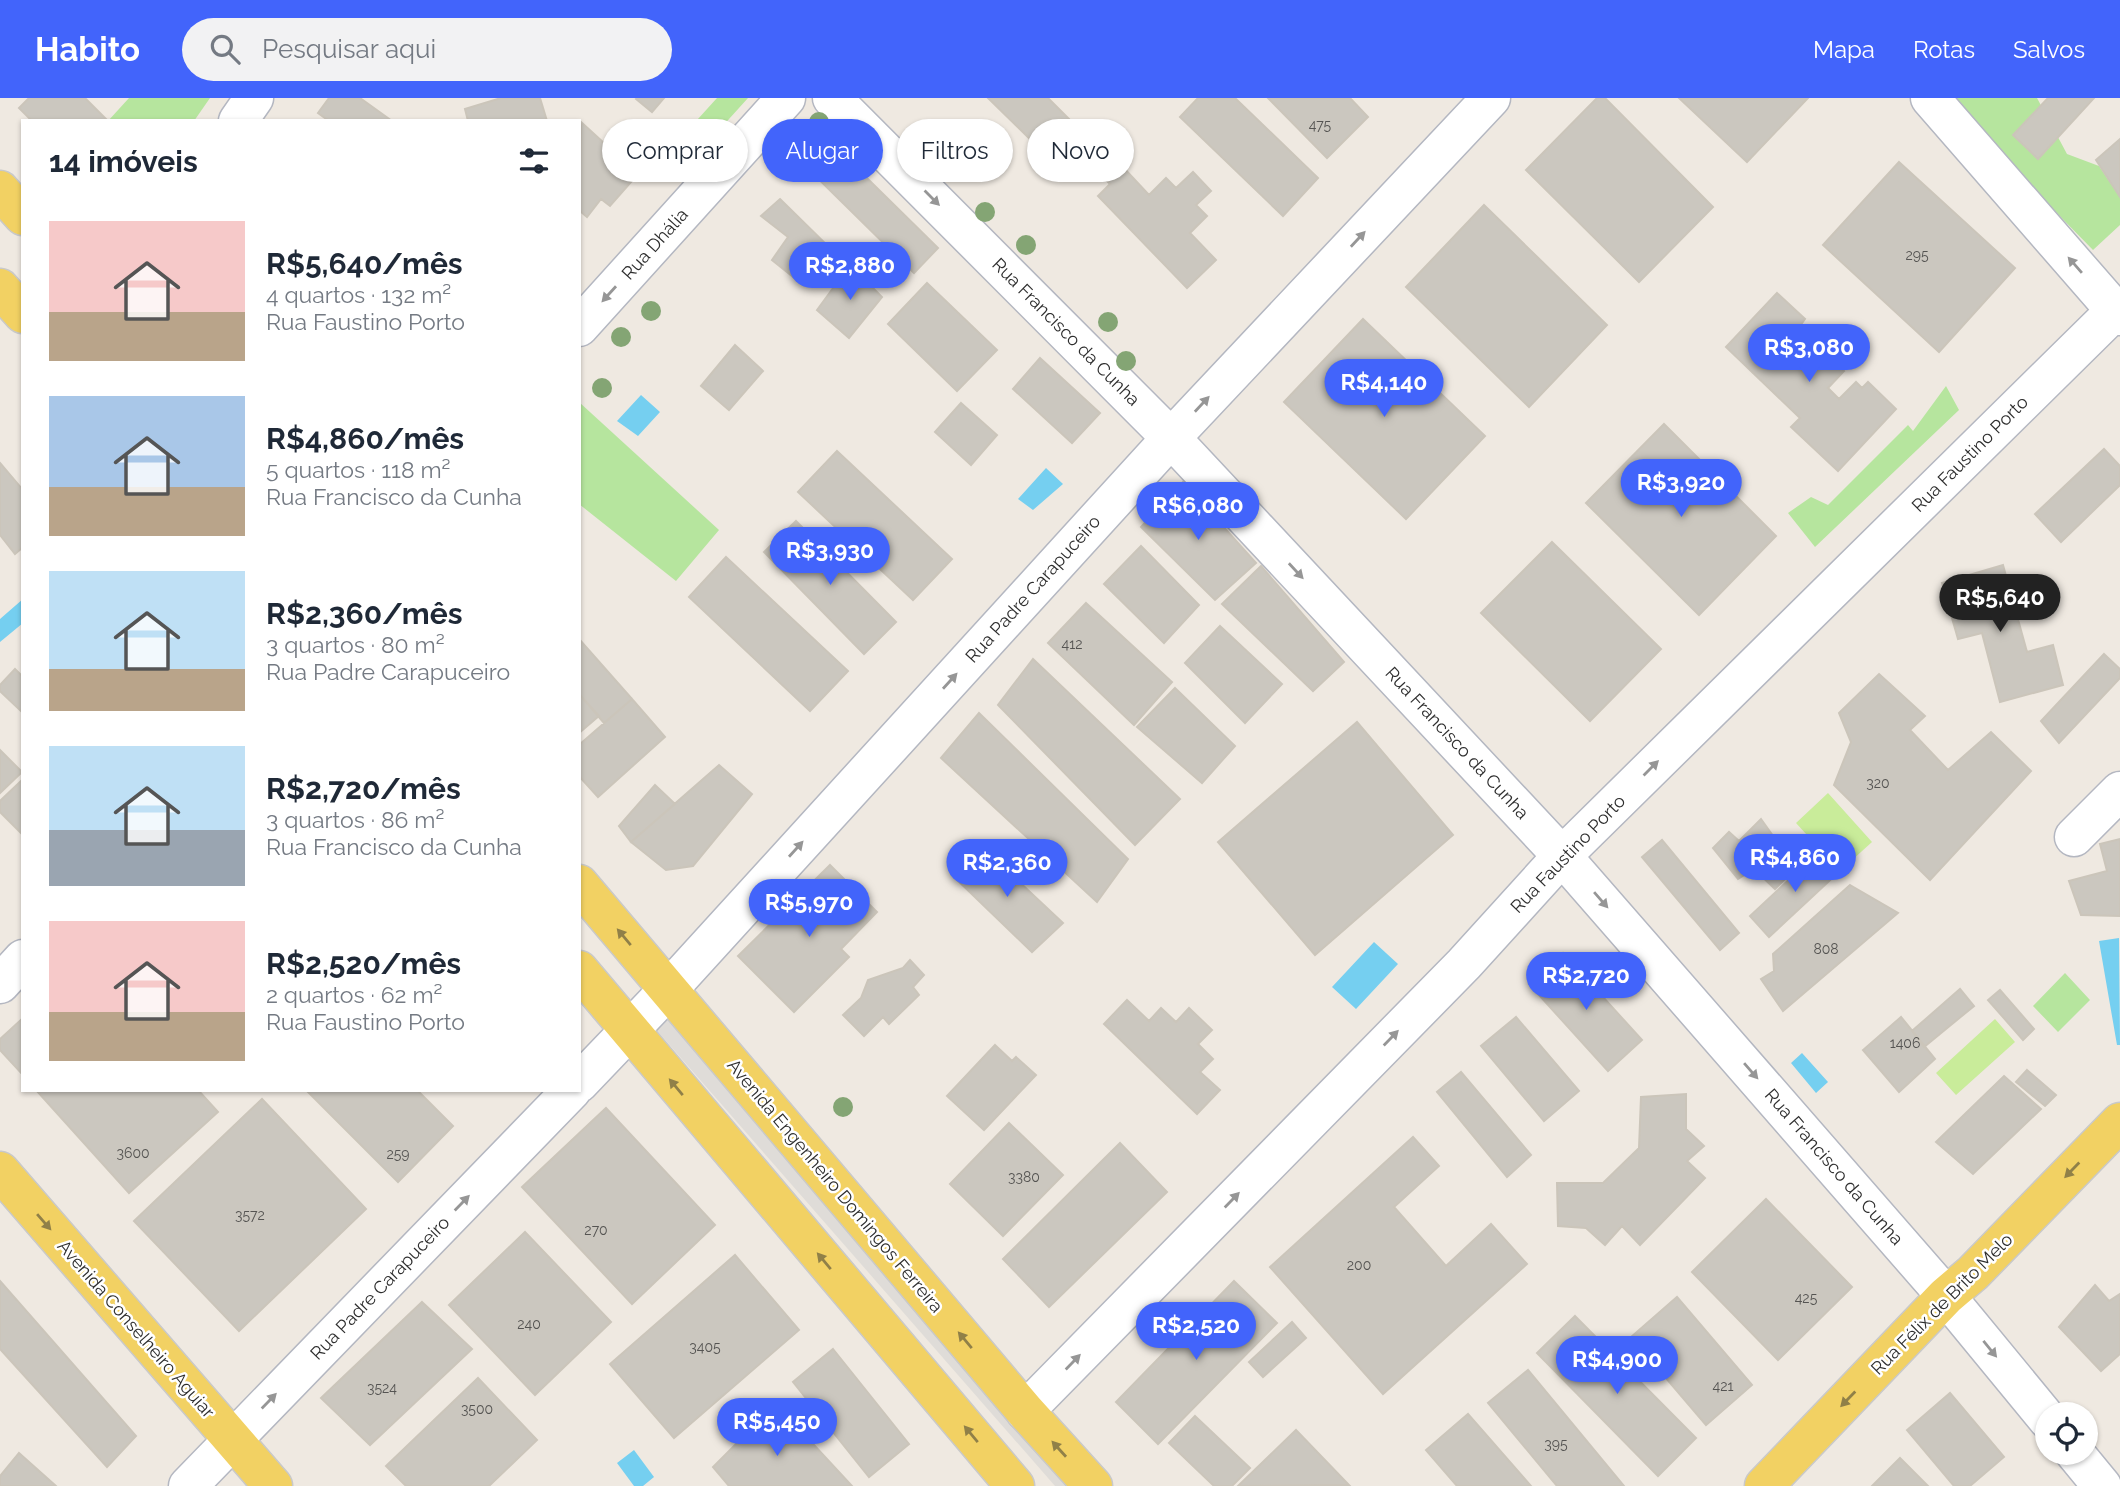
<!DOCTYPE html>
<html lang="pt">
<head>
<meta charset="utf-8">
<style>
	body { margin:0; font-family:Raleway,sans-serif; background:#f2f2f3; color:#1f2937; height:100vh; display:flex; flex-direction:column; font-size:26px; white-space:nowrap }
	* { box-sizing:border-box; margin:0 }
	p { font-size:23px; color:#747a83 }
	.icon { flex:none; width:38px; height:38px; fill:none; stroke:currentColor; stroke-width:2; stroke-linecap:round; stroke-linejoin:round }
	.map { position:relative; flex:1; overflow:hidden }
	.details { position:absolute; left:21px; top:21px; width:560px; height:973px; display:flex; flex-direction:column; background:#fff; border-radius:0px; box-shadow:0 2px 5px #0004 }
	.details>* { flex:none }
	.banner { position:absolute; left:602px; top:21px; width:665px; height:63px; display:flex; gap:14px }
	.tools { position:absolute; left:2035px; top:1304px; display:grid; gap:14px }
	.tools a { display:grid; place-items:center; width:63px; height:63px; border-radius:50%; background:#fff; box-shadow:0 2px 5px #0004; font-size:35px }
	.price { position:absolute; translate:-50% -60px; padding:0 16px; border-radius:24px; background:#4264fb; color:#fff; font-size:23px; line-height:46px; filter:drop-shadow(0 2px 4px #0008) }
	.price::after { content:''; position:absolute; left:50%; top:42px; width:21px; height:16px; margin-left:-10px; background:inherit; clip-path:polygon(0 0,100% 0,50% 100%) }
	.price.selected { background:#222; color:#fff }
	ul { padding:0; list-style:none }
	li { display:flex; align-items:center; gap:21px; height:175px; padding:0 28px }
	li span { display:grid; place-items:center; flex:none; width:196px; height:140px; border-radius:0px; color:#555 }
	li>.icon { margin-inline-start:auto }
	span .icon { width:84px; height:84px; fill:#fffc; stroke-width:1 }
	li b { font-size:30px }
	h2 { display:flex; justify-content:space-between; align-items:center; height:84px; padding:0 28px; font-size:30px }
	.chip { padding:0 24px; border-radius:32px; background:#fff; box-shadow:0 2px 5px #0004; font-size:24px; line-height:63px }
	.chip.selected { background:#4264fb; color:#fff }
	header { display:flex; align-items:center; gap:42px; box-sizing:border-box; height:98px; padding:0 35px; background:#4264fb; color:#fff }
	header strong { font-size:33px }
	nav { display:flex; gap:38px; margin-inline-start:auto; font-size:24px }
	.search { width:490px; height:63px; background:#f2f2f3; display:flex; align-items:center; gap:18px; box-sizing:border-box; padding:0 24px; border-radius:38px; color:#747a83; font-size:26px }
	.map>svg:first-child { display:block }
	.green { fill:#b6e59e }
	.pitch { fill:#c9ec9a }
	.plaza { fill:#dfdcd8 }
	.water { fill:#75cff0 }
	.building { fill:#cbc7bf; stroke:#cbc5ba; stroke-width:2 }
	.lines { fill:none; stroke-linecap:round; stroke-linejoin:round }
	.minor-casing { stroke:#b4b7c1; stroke-width:41 }
	.major-casing { stroke:#c9c9c9; stroke-width:41 }
	.minor { stroke:#fff; stroke-width:38 }
	.major { stroke:#f2d163; stroke-width:38 }
	.tree { fill:#84a574 }
	.oneway { fill:#969696 }
	.oneway2 { fill:#908048 }
	.labels { text-anchor:middle; stroke-width:5; stroke-linejoin:round; paint-order:stroke }
	.number-label { font-size:14px; fill:#555452 }
	.street-label { font-size:18px; fill:#2e2e2e; stroke:#fff }
</style>
</head>
<body>
<header>
<strong>Habito</strong>
<div class="search"><svg class="icon" aria-label="search" viewBox="0 0 24 24"><circle cx="10" cy="10" r="6"/><path d="M15 15l6 6"/></svg>Pesquisar aqui</div>
<nav><a>Mapa</a><a>Rotas</a><a>Salvos</a></nav>
</header>
<div class="map">
<svg width="2120" height="1388" viewBox="0 0 2120 1388">
	<rect width="100%" height="100%" fill="#efe9e1"/>
	<!-- green -->
	<path class="green" d="M129,0H210L194,23H108Z
		M717,0H748L692,62L678,43Z
		M1944,0H2037L2067,56L2099,68L2120,99V127L2093,152Z
		M1946,288L1959,312L1815,449L1788,415L1811,399L1828,407L1908,327L1913,333Z
		M579,304L719,432L676,483L579,406Z
		M2065,875L2090,902L2058,934L2033,908Z"/>
	<!-- pitch -->
	<path class="pitch" d="M1828,695L1872,744L1840,773L1796,725Z
		M1995,921L2015,944L1956,997L1936,975Z"/>
	<!-- plaza -->
	<path class="plaza" d="M662,906L1079,1388H1055L646,920Z"/>
	<!-- water -->
	<path class="water" d="M641,297L660,314L638,338L617,323Z
		M1046,370L1063,386L1033,412L1018,401Z
		M23,501V525L0,544V521Z
		M2119,840L2120,947H2117L2099,843Z
		M1374,844L1398,866L1356,911L1332,889Z
		M1802,955L1828,984L1816,995L1791,965Z
		M634,1352L654,1379L643,1388H634L617,1365Z"/>
	<!-- building -->
	<path class="building" d="M29,0H85L108,23H32L19,10Z
		M329,0H360L392,23H329L318,15Z
		M501,0H540L547,23H468L465,11Z
		M637,0H664L652,14L636,1Z
		M988,0H1048L1074,26L1062,37L1057,33L1040,51Z
		M1198,0H1235L1318,80L1283,118L1180,19Z
		M1268,0H1350L1368,19L1327,60Z
		M1597,0H1605L1713,109L1639,184L1526,72Z
		M1679,0H1808L1747,64Z
		M2048,0H2094L2038,61L2013,37Z
		M581,24L638,76L610,108L601,101L587,119L579,112Z
		M813,27L938,150L914,175L788,51Z
		M2120,41V99L2096,62Z
		M1899,64L2015,170L1939,254L1823,147Z
		M1121,67L1149,97L1166,80L1176,90L1193,74L1211,93L1196,107L1207,118L1190,135L1216,162L1187,190L1098,98L1110,86L1106,82Z
		M780,101L835,155L803,187L772,162L788,139L761,118Z
		M1484,107L1607,227L1529,309L1406,189Z
		M850,167L882,199L849,240L817,212Z
		M927,185L997,252L957,293L888,226Z
		M1777,195L1805,221L1800,228L1808,235L1786,257L1796,267L1815,245L1844,273L1828,290L1839,301L1856,284L1862,290L1868,284L1896,311L1838,373L1791,329L1800,320L1726,249Z
		M1363,221L1485,338L1406,421L1284,304Z
		M735,247L763,273L729,312L701,288Z
		M1040,260L1100,315L1072,345L1013,291Z
		M961,305L997,337L971,367L935,334Z
		M1664,326L1776,438L1699,517L1586,405Z
		M2104,351L2120,368V387L2061,444L2035,416Z
		M837,353L952,461L913,502L798,394Z
		M0,365L23,392V449L15,456L0,437Z
		M1183,384L1256,465L1215,502L1141,429Z
		M796,423L896,524L864,556L764,454Z
		M1552,444L1661,551L1590,623L1481,515Z
		M1141,448L1199,507L1164,545L1104,486Z
		M726,459L848,573L810,613L689,499Z
		M2003,467L2027,554L2053,547L2063,587L2000,604L1982,535L1958,541L1942,485Z
		M1261,468L1344,564L1313,593L1222,506Z
		M1086,505L1172,584L1134,627L1048,545Z
		M1220,528L1282,586L1245,625L1185,565Z
		M579,541L632,601L604,625L579,596Z
		M2104,556L2120,571V580L2059,645L2041,623Z
		M1033,561L1180,701L1135,747L998,607Z
		M15,571L23,579V615L0,593V587Z
		M1879,576L1925,618L1910,632L1948,672L1991,634L2031,673L1930,782L1834,687L1851,644L1839,615Z
		M1175,590L1235,648L1202,685L1137,629Z
		M579,596L599,618L579,635Z
		M632,601L665,639L598,699L579,678V647Z
		M979,615L1128,761L1097,804L941,660Z
		M1357,624L1453,737L1315,857L1218,744Z
		M0,652L22,674L0,695Z
		M719,667L752,696L693,768L666,772L631,744Z
		M23,681V737L0,714V703Z
		M655,687L675,706L631,744L619,728Z
		M1761,721L1796,770L1775,791L1754,771L1738,781L1713,750L1729,734L1739,743Z
		M2120,741V818L2081,817L2069,783L2107,773L2100,746Z
		M1662,742L1739,835L1720,852L1642,759Z
		M982,749L1063,825L1032,854L952,777Z
		M1821,752L1840,773L1769,839L1750,818Z
		M830,767L877,814L841,851L849,859L794,914L738,858Z
		M1850,787L1898,815L1783,913L1761,881L1774,873L1773,856Z
		M1563,855L1642,942L1608,973L1529,886Z
		M910,862L924,877L913,889L919,897L889,926L883,919L864,938L843,917L861,900L868,882L903,870Z
		M1960,891L1974,908L1924,949L1912,933Z
		M2000,892L2034,931L2023,942L1988,902Z
		M1127,902L1149,923L1161,910L1176,924L1189,910L1212,932L1198,946L1213,961L1200,974L1220,992L1197,1016L1104,926Z
		M1516,919L1579,993L1544,1023L1481,948Z
		M1901,919L1935,961L1899,994L1863,952Z
		M23,920V977L0,952V941Z
		M995,947L1012,963L1016,959L1036,977L984,1032L947,998Z
		M2027,972L2056,997L2045,1008L2016,984Z
		M1461,974L1531,1057L1507,1079L1437,994Z
		M2004,978L2041,1011L1973,1076L1936,1044Z
		M36,992H198L218,1014L129,1095Z
		M306,992H417L453,1028L398,1084Z
		M1686,996V1031L1704,1048L1687,1063L1705,1080L1640,1147L1622,1128L1605,1147L1586,1130L1558,1128L1557,1085H1603L1639,1050L1641,999Z
		M262,1001L366,1111L239,1233L134,1123Z
		M606,1010L715,1127L632,1206L522,1089Z
		M1009,1025L1063,1077L1003,1138L950,1086Z
		M1413,1039L1439,1068L1394,1109L1446,1168L1491,1126L1527,1166L1383,1296L1270,1169Z
		M1120,1045L1167,1094L1049,1209L1003,1161Z
		M1766,1101L1852,1189L1778,1262L1692,1174Z
		M525,1134L611,1224L535,1297L449,1207Z
		M735,1157L799,1232L674,1340L610,1266Z
		M0,1183L136,1338L107,1369L0,1251Z
		M1234,1183L1277,1225L1158,1346L1116,1304Z
		M2095,1187L2109,1203L2120,1196V1256L2101,1273L2059,1229Z
		M1677,1199L1752,1287L1706,1327L1631,1239Z
		M422,1204L472,1251L370,1347L321,1300Z
		M1575,1218L1696,1340L1658,1378L1537,1255Z
		M1292,1224L1306,1240L1263,1279L1249,1264Z
		M833,1251L909,1346L869,1379L793,1284Z
		M1528,1272L1624,1388H1557L1488,1305Z
		M478,1280L537,1342L489,1388H406L386,1368Z
		M1950,1295L2004,1359L1970,1388H1954L1907,1332Z
		M776,1306L852,1388H729L713,1369Z
		M1468,1316L1531,1388H1457L1426,1352Z
		M1195,1318L1250,1370L1232,1388H1214L1169,1345Z
		M1296,1332L1349,1387L1238,1388Z
		M19,1355L56,1388H0V1378Z
		M1900,1360L1928,1388H1872Z"/>
	<g class="lines">
		<defs>
			<path id="minor" d="M832,0L1171,340L1562,758L1946,1198L2048,1322
				M1930,0L2120,218
				M238,23L254,0
				M579,229L786,0
				M2074,739L2120,693
				M0,886L23,861
				M579,985L668,892L1171,340L1491,0
				M1025,1313L1464,866L1562,758L2120,208
				M2074,1354L2102,1388
				M188,1388L572,992"/>
			<path id="major" d="M0,92L23,118
				M0,190L23,216
				M579,786L1025,1313L1093,1388
				M579,872L1015,1388
				M0,1073L273,1388
				M1764,1388L1946,1198L1973,1175L2120,1024"/>
		</defs>
		<!-- minor casing -->
		<use href="#minor" class="minor-casing"/>
		<!-- major casing -->
		<use href="#major" class="major-casing"/>
		<!-- minor -->
		<use href="#minor" class="minor"/>
		<!-- major -->
		<use href="#major" class="major"/>
	</g>
	<!-- trees -->
	<g class="tree">
		<circle cx="819" cy="24" r="10"/>
		<circle cx="932" cy="71" r="10"/>
		<circle cx="985" cy="114" r="10"/>
		<circle cx="1026" cy="147" r="10"/>
		<circle cx="651" cy="213" r="10"/>
		<circle cx="1108" cy="224" r="10"/>
		<circle cx="621" cy="239" r="10"/>
		<circle cx="1126" cy="263" r="10"/>
		<circle cx="602" cy="290" r="10"/>
		<circle cx="843" cy="1009" r="10"/>
	</g>
	<!-- one-way arrows -->
	<defs><path id="oneway-solid" d="M-6-.8H1V-3.2L6.5 0L1 3.2V.8H-6Z" transform="scale(1.75)"/></defs>
	<g class="oneway">
		<use href="#oneway-solid" transform="translate(932 100) rotate(45)"/>
		<use href="#oneway-solid" transform="translate(1358 141) rotate(-47)"/>
		<use href="#oneway-solid" transform="translate(2075 167) rotate(-131)"/>
		<use href="#oneway-solid" transform="translate(609 196) rotate(132)"/>
		<use href="#oneway-solid" transform="translate(1202 306) rotate(-47)"/>
		<use href="#oneway-solid" transform="translate(1296 473) rotate(47)"/>
		<use href="#oneway-solid" transform="translate(950 583) rotate(-48)"/>
		<use href="#oneway-solid" transform="translate(1651 670) rotate(-45)"/>
		<use href="#oneway-solid" transform="translate(796 751) rotate(-48)"/>
		<use href="#oneway-solid" transform="translate(1601 802) rotate(49)"/>
		<use href="#oneway-solid" transform="translate(1391 940) rotate(-46)"/>
		<use href="#oneway-solid" transform="translate(1751 973) rotate(49)"/>
		<use href="#oneway-solid" transform="translate(1232 1102) rotate(-46)"/>
		<use href="#oneway-solid" transform="translate(462 1105) rotate(-46)"/>
		<use href="#oneway-solid" transform="translate(1990 1251) rotate(51)"/>
		<use href="#oneway-solid" transform="translate(1073 1264) rotate(-46)"/>
		<use href="#oneway-solid" transform="translate(269 1303) rotate(-46)"/>
	</g>
	<g class="oneway2">
		<use href="#oneway-solid" transform="translate(624 839) rotate(-130)"/>
		<use href="#oneway-solid" transform="translate(676 989) rotate(-130)"/>
		<use href="#oneway-solid" transform="translate(2072 1072) rotate(134)"/>
		<use href="#oneway-solid" transform="translate(44 1124) rotate(49)"/>
		<use href="#oneway-solid" transform="translate(824 1163) rotate(-130)"/>
		<use href="#oneway-solid" transform="translate(965 1242) rotate(-130)"/>
		<use href="#oneway-solid" transform="translate(1848 1301) rotate(134)"/>
		<use href="#oneway-solid" transform="translate(971 1336) rotate(-130)"/>
		<use href="#oneway-solid" transform="translate(1059 1351) rotate(-132)"/>
	</g>
	<g class="labels">
		<!-- number labels -->
		<g class="number-label">
			<text x="1320" y="32">475</text>
			<text x="1917" y="162">295</text>
			<text x="1072" y="551">412</text>
			<text x="1878" y="690">320</text>
			<text x="1826" y="856">808</text>
			<text x="1905" y="950">1406</text>
			<text x="133" y="1060">3600</text>
			<text x="398" y="1061">259</text>
			<text x="1024" y="1084">3380</text>
			<text x="250" y="1122">3572</text>
			<text x="596" y="1137">270</text>
			<text x="1359" y="1172">200</text>
			<text x="1806" y="1205">425</text>
			<text x="529" y="1231">240</text>
			<text x="705" y="1254">3405</text>
			<text x="1723" y="1293">421</text>
			<text x="382" y="1295">3524</text>
			<text x="477" y="1316">3500</text>
			<text x="1556" y="1351">395</text>
		</g>
		<!-- street labels -->
		<g class="street-label">
			<text transform="translate(655 146) rotate(-48)" y="6">Rua Dhália</text>
			<text transform="translate(1066 234) rotate(45)" y="6">Rua Francisco da Cunha</text>
			<text transform="translate(1970 356) rotate(-45)" y="6">Rua Faustino Porto</text>
			<text transform="translate(1033 491) rotate(-48)" y="6">Rua Padre Carapuceiro</text>
			<text transform="translate(1457 645) rotate(47)" y="6">Rua Francisco da Cunha</text>
			<text transform="translate(1568 756) rotate(-46)" y="6">Rua Faustino Porto</text>
			<text transform="translate(1834 1069) rotate(49)" y="6">Rua Francisco da Cunha</text>
			<text transform="translate(835 1088) rotate(50)" y="6">Avenida Engenheiro Domingos Ferreira</text>
			<text transform="translate(380 1190) rotate(-46)" y="6">Rua Padre Carapuceiro</text>
			<text transform="translate(1942 1206) rotate(-45)" y="6">Rua Félix de Brito Melo</text>
			<text transform="translate(136 1231) rotate(49)" y="6">Avenida Conselheiro Aguiar</text>
		</g>
	</g>
</svg>
<div class="tools">
<a><svg class="icon" aria-label="locate" viewBox="0 0 24 24"><circle cx="12" cy="12" r="6"/><path d="M12 2v4M12 18v4M2 12h4M18 12h4"/></svg></a>
</div>
<b class="price" style="left:850px;top:204px">R$2,880</b>
<b class="price" style="left:1809px;top:286px">R$3,080</b>
<b class="price" style="left:1384px;top:321px">R$4,140</b>
<b class="price" style="left:1681px;top:421px">R$3,920</b>
<b class="price" style="left:1198px;top:444px">R$6,080</b>
<b class="price" style="left:830px;top:489px">R$3,930</b>
<b class="price selected" style="left:2000px;top:536px">R$5,640</b>
<b class="price" style="left:1795px;top:796px">R$4,860</b>
<b class="price" style="left:1007px;top:801px">R$2,360</b>
<b class="price" style="left:809px;top:841px">R$5,970</b>
<b class="price" style="left:1586px;top:914px">R$2,720</b>
<b class="price" style="left:1196px;top:1264px">R$2,520</b>
<b class="price" style="left:1617px;top:1298px">R$4,900</b>
<b class="price" style="left:777px;top:1360px">R$5,450</b>
<div class="banner">
<a class="chip">Comprar</a>
<a class="chip selected">Alugar</a>
<a class="chip">Filtros</a>
<a class="chip">Novo</a>
</div>
<section class="details">
<h2>14 imóveis<svg class="icon" aria-label="filters" viewBox="0 0 24 24"><path d="M4 7h16M4 17h16"/><circle cx="9" cy="7" r="2"/><circle cx="15" cy="17" r="2"/></svg></h2>
<ul>
<li><span style="background:linear-gradient(#f6c9c9 65%,#b9a48a 0)"><svg class="icon" aria-label="home" viewBox="0 0 24 24"><path d="M3 11l9-7 9 7M6 9v11h12V9"/></svg></span><div><b>R$5,640/mês</b><p>4 quartos · 132 m²</p><p>Rua Faustino Porto</p></div></li>
<li><span style="background:linear-gradient(#a9c7e8 65%,#b9a48a 0)"><svg class="icon" aria-label="home" viewBox="0 0 24 24"><path d="M3 11l9-7 9 7M6 9v11h12V9"/></svg></span><div><b>R$4,860/mês</b><p>5 quartos · 118 m²</p><p>Rua Francisco da Cunha</p></div></li>
<li><span style="background:linear-gradient(#bfe0f5 70%,#b9a48a 0)"><svg class="icon" aria-label="home" viewBox="0 0 24 24"><path d="M3 11l9-7 9 7M6 9v11h12V9"/></svg></span><div><b>R$2,360/mês</b><p>3 quartos · 80 m²</p><p>Rua Padre Carapuceiro</p></div></li>
<li><span style="background:linear-gradient(#bfe0f5 60%,#9aa5b1 0)"><svg class="icon" aria-label="home" viewBox="0 0 24 24"><path d="M3 11l9-7 9 7M6 9v11h12V9"/></svg></span><div><b>R$2,720/mês</b><p>3 quartos · 86 m²</p><p>Rua Francisco da Cunha</p></div></li>
<li><span style="background:linear-gradient(#f6c9c9 65%,#b9a48a 0)"><svg class="icon" aria-label="home" viewBox="0 0 24 24"><path d="M3 11l9-7 9 7M6 9v11h12V9"/></svg></span><div><b>R$2,520/mês</b><p>2 quartos · 62 m²</p><p>Rua Faustino Porto</p></div></li>
</ul>
</section>
</div>
</body>
</html>
